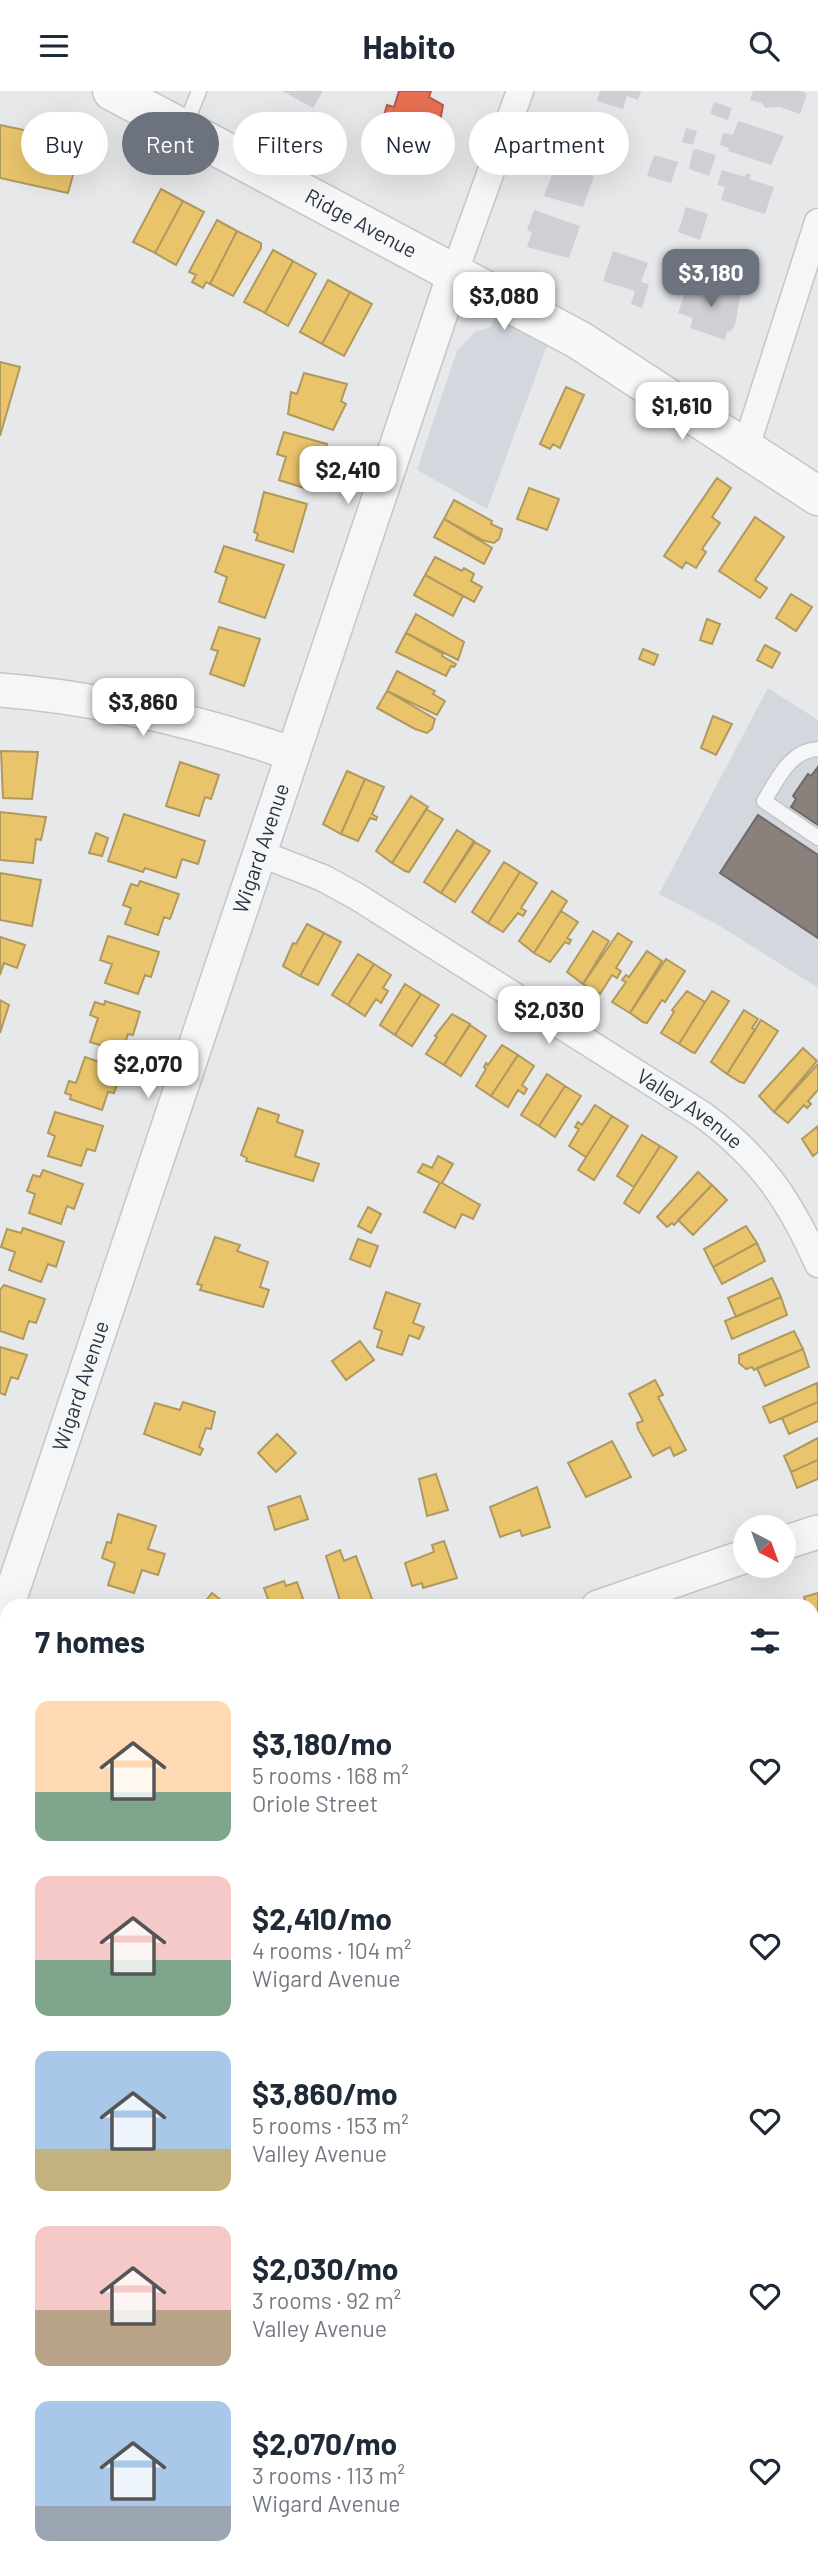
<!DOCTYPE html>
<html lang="en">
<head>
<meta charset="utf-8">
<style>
	body { margin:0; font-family:Barlow,sans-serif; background:#f2f2f3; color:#1f2937; height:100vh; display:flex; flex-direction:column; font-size:26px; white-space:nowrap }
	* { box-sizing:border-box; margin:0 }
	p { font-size:23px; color:#747a83 }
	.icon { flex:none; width:38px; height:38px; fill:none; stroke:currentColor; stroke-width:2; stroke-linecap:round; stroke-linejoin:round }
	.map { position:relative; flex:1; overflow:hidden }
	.side { position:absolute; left:0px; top:1508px; width:819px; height:975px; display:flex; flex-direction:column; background:#fff; border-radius:21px 21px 0 0; box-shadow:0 7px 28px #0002 }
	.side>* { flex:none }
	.banner { position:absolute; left:21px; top:21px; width:777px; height:63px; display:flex; gap:14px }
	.needle { width:46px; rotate:139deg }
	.fabs { position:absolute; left:733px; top:1424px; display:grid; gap:14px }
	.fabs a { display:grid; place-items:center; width:63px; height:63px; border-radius:50%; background:#fff; box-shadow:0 7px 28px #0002; font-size:35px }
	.price { position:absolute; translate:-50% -60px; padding:0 16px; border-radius:14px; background:#fff; color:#222; font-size:23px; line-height:46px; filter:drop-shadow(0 2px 4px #0008) }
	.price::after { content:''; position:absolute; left:50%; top:42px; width:21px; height:16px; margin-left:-10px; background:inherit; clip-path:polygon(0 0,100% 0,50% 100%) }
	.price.on { background:#6c737f; color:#fff }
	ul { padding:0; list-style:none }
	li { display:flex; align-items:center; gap:21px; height:175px; padding:0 35px }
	li span { display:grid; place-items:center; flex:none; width:196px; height:140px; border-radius:14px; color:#555 }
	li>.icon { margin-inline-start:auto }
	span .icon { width:84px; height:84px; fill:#fffc; stroke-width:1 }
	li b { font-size:30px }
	h2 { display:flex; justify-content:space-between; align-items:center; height:84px; padding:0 35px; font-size:30px }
	.pill { padding:0 24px; border-radius:32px; background:#fff; box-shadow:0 7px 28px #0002; font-size:24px; line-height:63px }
	.pill.on { background:#6c737f; color:#fff }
	header { display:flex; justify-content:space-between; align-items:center; height:91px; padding:0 35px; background:#fff; font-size:32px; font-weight:700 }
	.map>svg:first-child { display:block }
	.built { fill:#d4d7dd }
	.homes { fill:#e9c46a; stroke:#b0995f; stroke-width:2 }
	.shops { fill:#e76f51; stroke:#af5d4d; stroke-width:2 }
	.industry { fill:#8a817c; stroke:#6e6a6c; stroke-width:2 }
	.building { fill:#ced0d3 }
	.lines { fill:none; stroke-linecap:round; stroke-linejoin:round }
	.service-casing { stroke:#c4c6c8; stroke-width:17 }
	.minor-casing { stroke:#c4c6c8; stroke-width:29 }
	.tertiary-casing { stroke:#c4c6c8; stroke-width:36 }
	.secondary-casing { stroke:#c4c6c8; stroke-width:41 }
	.primary-casing { stroke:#c2c5c8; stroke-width:41 }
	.service { stroke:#f5f6f7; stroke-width:14 }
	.minor { stroke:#f5f6f7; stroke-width:26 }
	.tertiary { stroke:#f5f6f7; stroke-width:33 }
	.secondary { stroke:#f8f8f8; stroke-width:38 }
	.primary { stroke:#f8f8f8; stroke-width:38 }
	.labels { text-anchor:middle; stroke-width:7; stroke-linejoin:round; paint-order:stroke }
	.street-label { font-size:21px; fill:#2b3445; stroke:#f4f6f9 }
</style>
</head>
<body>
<header><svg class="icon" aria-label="menu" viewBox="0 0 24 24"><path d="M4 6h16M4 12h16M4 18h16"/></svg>Habito<svg class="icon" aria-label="search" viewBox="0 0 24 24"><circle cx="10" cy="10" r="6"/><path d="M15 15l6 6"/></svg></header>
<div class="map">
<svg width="818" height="2483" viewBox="0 0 818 2483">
	<rect width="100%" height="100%" fill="#e6e8ea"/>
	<!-- built -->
	<path class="built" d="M495,226L548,252L487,418L417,379L457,260L475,241L491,236Z
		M768,597L818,629V897L720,835L659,803Z"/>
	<!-- homes -->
	<path class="homes" d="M0,34L43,43L81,55L68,102L0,87Z
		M161,98L183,110L155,162L133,151Z
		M183,110L204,121L176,174L155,162Z
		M217,129L237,140L210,193L206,191L203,197L192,191L196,184L189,181Z
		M237,140L261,152V157L233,205L210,193Z
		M273,159L293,170L265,222L244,211Z
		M293,170L316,183L288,235L265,222Z
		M328,189L350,201L322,253L300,241Z
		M350,201L372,213L344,265L322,253Z
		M0,271L20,276L0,345Z
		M304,282L347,293L341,310L346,313L333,339L288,323L291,301L297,303Z
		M566,296L584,304L560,357L553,353L550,358L540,353Z
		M284,341L327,353L314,400L279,389L286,366L277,363Z
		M717,387L731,397L712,426L720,432L702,458L706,461L696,477L686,471L682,477L664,465Z
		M529,397L559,408L547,439L517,428Z
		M264,401L307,413L293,461L256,449L258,443L254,441Z
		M454,409L492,430L491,433L502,438L499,448L494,452L482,449L444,428Z
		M755,426L784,446L755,489L767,497L760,507L719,480Z
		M444,428L492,457L484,473L434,446Z
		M224,455L284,474L265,527L219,511L227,486L215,481Z
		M435,466L462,480L464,477L474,483L471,490L482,496L474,511L425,484Z
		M425,484L463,505L453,525L414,504Z
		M791,503L812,516L796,540L776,527Z
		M416,523L464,551L458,569L406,542Z
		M707,528L720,533L712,553L700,549Z
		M219,536L260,548L244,595L210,583L218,560L211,558Z
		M406,542L443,563L442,565L456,573L454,576L451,575L446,585L396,561Z
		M765,554L780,562L772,577L757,569Z
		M643,558L658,564L654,574L639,568Z
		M397,580L435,600L433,603L445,610L437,624L387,600Z
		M387,600L435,628L432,638L427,642L415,638L377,617Z
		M713,625L732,633L716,664L701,657Z
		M1,660L38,661L32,708L3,707Z
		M180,671L219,684L211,708L205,706L199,725L166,715Z
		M347,680L365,688L341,743L323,733Z
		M365,688L384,696L372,723L377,726L376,729L370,727L358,750L341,743Z
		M411,705L428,716L392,772L376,760Z
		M426,718L443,728L409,781L405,780L392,772Z
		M0,721L46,726L41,749L36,748L33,772L0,769Z
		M124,723L205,750L198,773L182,768L176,787L145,777L143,781L108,770Z
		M457,739L474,750L441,802L424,791Z
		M96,742L108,747L102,765L89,762Z
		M475,751L490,760L455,811L441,802Z
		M504,771L520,781L488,832L472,821Z
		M520,781L537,792L521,817L526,820L523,825L518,822L503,841L488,832Z
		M0,782L41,789L32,835L0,829Z
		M140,790L179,803L170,828L164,826L158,844L125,833L131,817L123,814L131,793L138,795Z
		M552,800L567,810L534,862L519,850Z
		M561,820L578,831L567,847L571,849L569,853L565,851L550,871L534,862Z
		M307,833L324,842L300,885L283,875L293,852L296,853Z
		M593,840L609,850L583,893L567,881Z
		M324,842L341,851L318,894L300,885Z
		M618,842L632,851L616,877L621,880L617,887L612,884L600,903L583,893Z
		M108,845L159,861L151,886L145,884L138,903L105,892L112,873L100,869Z
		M0,846L25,854L17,877L4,872L0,884Z
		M647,860L662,870L630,922L612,911L626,891L622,889L626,884L629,886Z
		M358,863L374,873L348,914L332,904Z
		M666,868L685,880L665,911L662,909L647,932L643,931L630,922Z
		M374,873L391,884L383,897L388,900L381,912L376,908L365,925L348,914Z
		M405,893L421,903L395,944L380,934Z
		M687,900L705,911L679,953L661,942L674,921L672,919Z
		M712,900L729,910L695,962L692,961L679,953Z
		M421,903L439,914L412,955L395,944Z
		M0,909L9,914L0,942Z
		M105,910L140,921L133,944L128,943L122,961L90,951L98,927L90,924L95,911L104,914Z
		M744,919L758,928L752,937L755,939L727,983L711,971Z
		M452,923L470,933L444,974L426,963L437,946L435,945Z
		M761,929L778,940L744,992L740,991L727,983Z
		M470,934L486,945L461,985L444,974Z
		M502,954L518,964L491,1005L476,995L486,978L484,976L486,972L488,974Z
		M803,957L817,970L774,1021L759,1005Z
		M518,964L534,975L522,994L527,998L524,1003L518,999L508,1016L491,1005Z
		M85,966L122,979L114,1002L108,1001L102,1019L70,1008L71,1004L65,1002L69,990L76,992Z
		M818,973V999L808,1010L811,1013L807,1017L804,1014L788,1032L774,1021Z
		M547,983L565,995L539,1035L521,1024Z
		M565,995L581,1005L555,1046L539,1035Z
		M595,1014L612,1025L586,1066L569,1055L579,1038L575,1036L578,1031L582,1034Z
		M258,1017L279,1024L277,1031L303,1040L295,1065L319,1073L313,1090L246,1070L247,1067L241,1064Z
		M55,1021L103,1035L95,1060L87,1058L81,1075L48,1065L55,1045L48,1042Z
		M612,1025L628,1035L594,1089L578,1079Z
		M818,1035V1061L813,1065L802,1048Z
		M642,1044L660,1055L634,1096L617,1085Z
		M660,1055L677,1066L639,1122L624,1112Z
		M438,1065L453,1073L442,1092L480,1114L473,1128L462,1123L455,1137L424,1121L440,1092L418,1081L423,1073L432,1077Z
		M43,1079L83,1093L74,1118L67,1115L61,1133L29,1122L35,1103L27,1100L33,1084L40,1086Z
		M698,1081L712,1094L674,1134L672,1132L667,1136L657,1126Z
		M712,1094L727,1109L693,1144L678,1129Z
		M368,1116L381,1123L371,1142L358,1135Z
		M746,1135L757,1152L713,1176L704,1158Z
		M23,1137L64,1151L56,1176L48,1173L41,1191L9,1179L15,1161L1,1156L7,1138L21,1142Z
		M215,1146L240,1154L237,1160L268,1171L260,1196L269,1199L263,1216L200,1199L202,1194L197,1193Z
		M358,1148L378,1155L370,1176L350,1168Z
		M757,1152L765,1170L722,1193L713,1176Z
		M772,1187L781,1206L736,1226L728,1207Z
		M4,1194L45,1208L36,1232L29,1230L23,1248L0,1240V1199Z
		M386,1201L420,1213L413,1232L424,1236L419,1248L409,1244L402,1264L377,1256L382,1240L374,1237Z
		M781,1206L787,1224L732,1248L725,1230Z
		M794,1240L803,1258L754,1279L752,1276L746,1278L739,1272V1264Z
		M360,1250L374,1269L346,1289L332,1270Z
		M0,1256L27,1264L18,1288L11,1286L5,1304L0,1302Z
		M803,1258L809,1276L765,1295L757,1277Z
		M655,1289L663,1304L658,1306L686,1359L674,1365L670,1356L653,1365L638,1338L637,1332L643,1330L629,1303Z
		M817,1292L818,1311L770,1332L763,1316Z
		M183,1311L215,1321L211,1338L206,1337L199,1356L203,1358L200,1364L144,1343L155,1312L180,1319Z
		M818,1311V1330L789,1343L782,1327Z
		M277,1343L296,1362L276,1381L258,1362Z
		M818,1347V1369L791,1381L784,1365Z
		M612,1350L631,1386L586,1406L568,1372Z
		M818,1369V1388L797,1397L791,1381Z
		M436,1383L448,1419L427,1425L419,1388Z
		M537,1396L550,1436L522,1445L520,1439L500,1446L490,1416Z
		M300,1405L308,1428L275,1439L268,1416Z
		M118,1423L156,1435L148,1458L165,1463L158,1484L142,1479L134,1502L108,1494L115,1472L102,1467L107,1451L111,1452Z
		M444,1450L457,1487L423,1497L422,1492L412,1495L405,1472L434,1461L432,1454Z
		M340,1459L344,1470L356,1465L375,1516H342L326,1465Z
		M284,1490L286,1495L297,1491L306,1516H271L264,1497Z
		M212,1502L222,1510L217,1516H201Z
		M818,1502V1553L812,1555V1516H798L806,1513L804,1506Z
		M6,1794H7V1845L0,1842V1805Z
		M815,1830H818V1871L812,1869Z
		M0,1870L7,1872V1909L0,1906Z
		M812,1894L818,1895L816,1931L812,1930Z
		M0,1934L7,1937L6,1959L0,1957Z
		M189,2476H223L227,2483H188L185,2478Z
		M253,2476H292L278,2483H257Z"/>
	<!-- shops -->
	<path class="shops" d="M399,0H431L429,6L443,14L440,31L436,33L423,67L376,52L387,14L394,16Z"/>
	<!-- industry -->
	<path class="industry" d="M818,676V734L791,716L796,708L793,705L808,683L811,685Z
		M758,724L818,764V847L720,782Z"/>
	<!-- building -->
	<path class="building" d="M282,0H323L313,17Z
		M600,0H641L638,9L627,5L623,18L597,10Z
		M753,0H802L807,3L800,23L780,16L765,17L762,12L750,9Z
		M714,11L732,17L728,29L710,23Z
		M567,22L610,38L603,58L594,55L590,67L561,57L566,40L562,38Z
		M738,30L784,45L771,74L728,60L729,57L720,54L723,42L733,44Z
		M686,37L697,40L693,54L682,51Z
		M696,58L716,64L709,85L689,78L693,59Z
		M654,64L678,71L671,92L647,85Z
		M557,71L594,85L583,116L544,105Z
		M722,79L745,86L746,82L751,84L749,88L774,96L765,123L721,109L725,96L717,94Z
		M686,116L708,123L700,149L678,141Z
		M534,119L580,135L569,167L527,156L532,141L527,139Z
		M613,160L648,172L641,191L649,193L642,217L631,213L635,200L603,190Z
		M689,189L725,201L726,197L741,202L735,234L730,241L727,240L725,249L690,237L693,227L678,222Z"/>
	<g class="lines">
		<defs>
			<path id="service" d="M184,37L199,0
				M818,658C789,660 778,688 764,710L818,747"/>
			<g id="minor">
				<path d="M454,183L520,0"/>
				<path d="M746,356L818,131"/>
				<path id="s1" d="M259,762L323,787L356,805L703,1024C760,1066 790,1109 818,1173"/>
				<path d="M812,2213L818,2192"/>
				<path d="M733,2483L735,2476"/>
			</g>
			<g id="tertiary">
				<path d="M0,599C101,607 197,630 293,663"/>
				<path d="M784,1452L818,1441"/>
				<path id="s2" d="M7,1516L454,183"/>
				<path d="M598,1516L746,1465"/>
				<path d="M0,1717L7,1715"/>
			</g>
			<g id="secondary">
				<path id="s3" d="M112,0L579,249L818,405"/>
			</g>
			<path id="primary" d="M812,2437H818
				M537,2483L557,2476"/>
		</defs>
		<!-- service casing -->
		<use href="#service" class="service-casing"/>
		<!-- minor casing -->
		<use href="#minor" class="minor-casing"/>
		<!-- tertiary casing -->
		<use href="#tertiary" class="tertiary-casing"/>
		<!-- secondary casing -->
		<use href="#secondary" class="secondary-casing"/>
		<!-- primary casing -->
		<use href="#primary" class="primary-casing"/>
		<!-- service -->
		<use href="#service" class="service"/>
		<!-- minor -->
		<use href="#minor" class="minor"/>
		<!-- tertiary -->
		<use href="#tertiary" class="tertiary"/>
		<!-- secondary -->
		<use href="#secondary" class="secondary"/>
		<!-- primary -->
		<use href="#primary" class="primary"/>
	</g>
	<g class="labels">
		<!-- street labels -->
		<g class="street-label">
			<text dy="7" stroke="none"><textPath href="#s3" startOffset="282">Ridge Avenue</textPath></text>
			<text dy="7" stroke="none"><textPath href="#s2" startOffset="800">Wigard Avenue</textPath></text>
			<text dy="7" stroke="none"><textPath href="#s1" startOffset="502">Valley Avenue</textPath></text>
			<text dy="7" stroke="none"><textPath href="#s2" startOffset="233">Wigard Avenue</textPath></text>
		</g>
	</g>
</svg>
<div class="fabs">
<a><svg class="needle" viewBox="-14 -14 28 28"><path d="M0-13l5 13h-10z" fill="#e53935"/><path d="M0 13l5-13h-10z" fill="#747a83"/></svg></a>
</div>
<b class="price on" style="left:711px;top:218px">$3,180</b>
<b class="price" style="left:504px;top:241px">$3,080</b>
<b class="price" style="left:682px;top:351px">$1,610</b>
<b class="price" style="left:348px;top:415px">$2,410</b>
<b class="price" style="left:143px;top:647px">$3,860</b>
<b class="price" style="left:549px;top:955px">$2,030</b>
<b class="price" style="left:148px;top:1009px">$2,070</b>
<div class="banner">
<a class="pill">Buy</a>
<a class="pill on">Rent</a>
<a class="pill">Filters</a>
<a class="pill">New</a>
<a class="pill">Apartment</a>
</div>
<section class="side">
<h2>7 homes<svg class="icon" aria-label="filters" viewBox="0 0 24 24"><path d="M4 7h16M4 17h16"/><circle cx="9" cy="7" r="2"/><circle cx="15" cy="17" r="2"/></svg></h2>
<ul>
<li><span style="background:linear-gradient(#ffd9b3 65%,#7fa58c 0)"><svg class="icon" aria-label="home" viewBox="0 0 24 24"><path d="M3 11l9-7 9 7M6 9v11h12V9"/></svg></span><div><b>$3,180/mo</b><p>5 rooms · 168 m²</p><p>Oriole Street</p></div><svg class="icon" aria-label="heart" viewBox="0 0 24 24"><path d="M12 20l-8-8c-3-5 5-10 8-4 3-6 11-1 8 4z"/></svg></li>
<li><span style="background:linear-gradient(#f6c9c9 60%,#7fa58c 0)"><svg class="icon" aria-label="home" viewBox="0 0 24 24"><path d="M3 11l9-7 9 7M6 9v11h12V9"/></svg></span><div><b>$2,410/mo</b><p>4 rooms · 104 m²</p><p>Wigard Avenue</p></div><svg class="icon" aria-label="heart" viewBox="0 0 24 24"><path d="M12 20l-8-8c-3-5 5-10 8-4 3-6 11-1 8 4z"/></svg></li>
<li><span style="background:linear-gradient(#a9c7e8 70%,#c2b280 0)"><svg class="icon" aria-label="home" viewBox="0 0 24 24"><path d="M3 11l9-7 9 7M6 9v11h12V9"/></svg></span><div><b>$3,860/mo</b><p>5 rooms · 153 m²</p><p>Valley Avenue</p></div><svg class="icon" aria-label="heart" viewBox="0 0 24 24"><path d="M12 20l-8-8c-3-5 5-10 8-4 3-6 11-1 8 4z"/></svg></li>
<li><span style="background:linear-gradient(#f6c9c9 60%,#b9a48a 0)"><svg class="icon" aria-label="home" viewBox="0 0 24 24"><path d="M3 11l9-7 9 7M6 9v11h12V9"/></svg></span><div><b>$2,030/mo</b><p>3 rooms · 92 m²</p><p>Valley Avenue</p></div><svg class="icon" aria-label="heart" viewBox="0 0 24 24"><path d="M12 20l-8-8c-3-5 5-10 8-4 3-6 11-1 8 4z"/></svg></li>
<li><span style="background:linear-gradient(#a9c7e8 75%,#9aa5b1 0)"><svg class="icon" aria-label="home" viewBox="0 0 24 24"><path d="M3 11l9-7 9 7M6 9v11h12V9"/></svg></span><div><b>$2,070/mo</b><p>3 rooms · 113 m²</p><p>Wigard Avenue</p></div><svg class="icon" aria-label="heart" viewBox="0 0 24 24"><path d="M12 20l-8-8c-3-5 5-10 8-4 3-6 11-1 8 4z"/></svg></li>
</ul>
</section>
</div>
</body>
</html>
